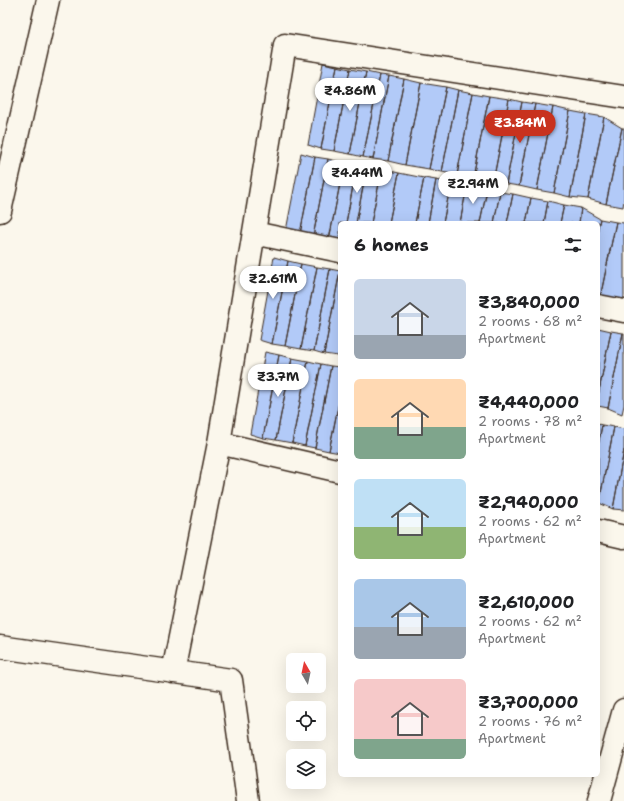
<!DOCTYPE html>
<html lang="en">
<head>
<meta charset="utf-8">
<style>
	body { margin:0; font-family:"Shantell Sans",sans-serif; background:#f2f2f2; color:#202124; height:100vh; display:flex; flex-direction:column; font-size:15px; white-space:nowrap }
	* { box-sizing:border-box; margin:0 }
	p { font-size:13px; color:#757577 }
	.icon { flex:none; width:22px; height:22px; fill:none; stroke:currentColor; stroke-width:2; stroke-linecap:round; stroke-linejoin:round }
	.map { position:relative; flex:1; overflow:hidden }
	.sheet { position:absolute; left:338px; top:221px; width:262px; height:556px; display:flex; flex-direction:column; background:#fff; border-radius:6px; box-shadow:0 4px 16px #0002 }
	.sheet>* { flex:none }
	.needle { width:26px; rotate:351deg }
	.tools { position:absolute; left:286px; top:653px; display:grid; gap:8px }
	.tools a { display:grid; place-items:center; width:40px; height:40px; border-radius:6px; background:#fff; box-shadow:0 4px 16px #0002; font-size:20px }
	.price { position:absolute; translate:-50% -34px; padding:0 9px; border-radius:14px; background:#fff; color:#222; font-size:13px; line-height:26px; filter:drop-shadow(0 1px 2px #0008) }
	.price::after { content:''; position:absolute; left:50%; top:24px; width:12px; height:9px; margin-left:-6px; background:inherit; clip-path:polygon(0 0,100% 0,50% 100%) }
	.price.on { background:#c8321e; color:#fff }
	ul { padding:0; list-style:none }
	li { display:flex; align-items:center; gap:12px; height:100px; padding:0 16px }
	li span { display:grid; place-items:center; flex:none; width:112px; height:80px; border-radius:6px; color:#555 }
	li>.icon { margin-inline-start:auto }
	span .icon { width:48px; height:48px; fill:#fffc; stroke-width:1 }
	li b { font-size:17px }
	h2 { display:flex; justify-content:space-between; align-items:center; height:48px; padding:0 16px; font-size:17px }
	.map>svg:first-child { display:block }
	.building { fill:#b2caf8; stroke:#3b2a1e }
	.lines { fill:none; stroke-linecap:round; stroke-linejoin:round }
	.minor-casing { stroke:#3b2a1e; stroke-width:25 }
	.minor { stroke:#fbf7ec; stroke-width:22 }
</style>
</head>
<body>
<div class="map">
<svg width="624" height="801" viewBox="0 0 624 801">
	<rect width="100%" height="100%" fill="#fbf7ec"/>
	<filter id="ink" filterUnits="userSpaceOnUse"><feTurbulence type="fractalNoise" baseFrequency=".025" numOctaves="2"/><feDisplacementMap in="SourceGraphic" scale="8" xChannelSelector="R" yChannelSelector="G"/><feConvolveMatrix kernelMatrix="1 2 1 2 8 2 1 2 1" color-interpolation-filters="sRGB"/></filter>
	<g filter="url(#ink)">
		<!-- building -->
		<path class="building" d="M323,63L337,66L321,149L308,145Z
			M337,66L350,69L334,151L321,149Z
			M350,69L366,72L350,154L334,151Z
			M366,72L380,75L363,157L350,154Z
			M380,75L389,76L373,159L363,157Z
			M389,76L404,79L388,161L373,159Z
			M404,79L421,83L405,165L388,161Z
			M421,83L446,87L429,169L405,165Z
			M446,87L458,90L442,172L429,169Z
			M458,90L473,93L457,175L442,172Z
			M473,93L489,96L473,178L457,175Z
			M489,96L509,99L493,182L473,178Z
			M509,99L522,102L506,184L493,182Z
			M522,102L535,104L519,186L506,184Z
			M535,104L553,107L537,190L519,186Z
			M553,107L570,111L554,193L537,190Z
			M570,111L586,114L570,197L554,193Z
			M586,114L604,117L588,199L570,197Z
			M604,117L622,128L606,204L588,199Z
			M622,128H624V200L623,207L606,204Z
			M301,153L315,157L299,239L285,236Z
			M315,157L328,159L312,242L299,239Z
			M328,159L344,163L328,245L312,242Z
			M344,163L357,165L346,223H340V247L328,245Z
			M357,165L367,167L356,223H346Z
			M367,167L382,169L371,223H356Z
			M382,169L399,173L389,223H371Z
			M399,173L424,178L415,223H389Z
			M424,178L436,180L428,223H415Z
			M436,180L451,183L443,223H428Z
			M451,183L467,186L460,223H443Z
			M467,186L487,190L480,223H460Z
			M487,190L500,192L494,223H480Z
			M500,192L513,194L507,223H494Z
			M513,194L531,198L526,223H507Z
			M531,198L548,201L544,223H526Z
			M548,201L564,205L560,223H544Z
			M564,205L581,208L579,223H560Z
			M581,208L600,219L598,227V223H579Z
			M600,219L616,222L600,298L598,297V227Z
			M616,222L624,223V296L623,302L600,298Z
			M274,257L288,261L272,344L259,340Z
			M288,261L301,264L285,346L272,344Z
			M301,264L317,267L301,349L285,346Z
			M317,267L330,269L314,351L301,349Z
			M330,269L340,271L324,354L314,351Z
			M340,271V347L338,356L324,354Z
			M598,328L611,331L598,396Z
			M611,331L623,333L608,408L598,406V396Z
			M623,333H624V405L622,414L608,408Z
			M265,352L279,355L263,438L250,434Z
			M279,355L292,358L276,440L263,438Z
			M292,358L308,361L292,443L276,440Z
			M308,361L321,364L305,446L292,443Z
			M321,364L331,366L315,448L305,446Z
			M331,366L340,367V397L329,451L315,448Z
			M340,397V453L329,451Z
			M598,424L602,425L598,446Z
			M602,425L614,427L599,503L598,446Z
			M614,427L624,429V450L613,509L599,503Z
			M624,450V510L613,509Z"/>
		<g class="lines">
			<defs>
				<path id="minor" d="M0,211L48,0
					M254,233L340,251
					M598,306L624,311
					M219,443L340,471
					M598,531L624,537
					M0,647L231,680L248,801
					M173,672L219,443L285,45L624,97
					M599,801L624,710"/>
			</defs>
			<!-- minor casing -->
			<use href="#minor" class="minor-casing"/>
			<!-- minor -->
			<use href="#minor" class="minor"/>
		</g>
	</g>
</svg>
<div class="tools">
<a><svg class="needle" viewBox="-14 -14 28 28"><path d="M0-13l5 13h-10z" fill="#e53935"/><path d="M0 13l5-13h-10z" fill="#757577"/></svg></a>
<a><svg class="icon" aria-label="locate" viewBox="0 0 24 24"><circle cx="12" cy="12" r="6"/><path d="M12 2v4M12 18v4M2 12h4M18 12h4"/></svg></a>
<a><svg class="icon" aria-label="layers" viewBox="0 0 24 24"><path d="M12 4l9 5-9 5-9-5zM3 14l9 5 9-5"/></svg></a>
</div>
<b class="price" style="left:350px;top:112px">₹4.86M</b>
<b class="price on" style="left:520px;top:144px">₹3.84M</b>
<b class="price" style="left:357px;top:194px">₹4.44M</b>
<b class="price" style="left:473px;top:205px">₹2.94M</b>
<b class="price" style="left:273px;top:300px">₹2.61M</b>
<b class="price" style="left:278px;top:398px">₹3.7M</b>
<section class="sheet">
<h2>6 homes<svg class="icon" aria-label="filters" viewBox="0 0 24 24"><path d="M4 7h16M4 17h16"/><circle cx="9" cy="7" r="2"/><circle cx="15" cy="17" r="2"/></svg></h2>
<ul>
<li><span style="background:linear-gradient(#c9d6e8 70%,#9aa5b1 0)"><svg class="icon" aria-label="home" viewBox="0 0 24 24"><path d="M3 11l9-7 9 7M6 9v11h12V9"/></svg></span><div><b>₹3,840,000</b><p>2 rooms · 68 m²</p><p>Apartment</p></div></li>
<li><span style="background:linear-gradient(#ffd9b3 60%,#7fa58c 0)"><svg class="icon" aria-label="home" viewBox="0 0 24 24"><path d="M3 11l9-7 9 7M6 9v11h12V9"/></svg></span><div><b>₹4,440,000</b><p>2 rooms · 78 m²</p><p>Apartment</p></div></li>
<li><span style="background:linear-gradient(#bfe0f5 60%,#8fb573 0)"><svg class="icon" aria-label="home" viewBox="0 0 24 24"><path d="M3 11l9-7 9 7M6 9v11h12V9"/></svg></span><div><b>₹2,940,000</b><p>2 rooms · 62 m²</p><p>Apartment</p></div></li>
<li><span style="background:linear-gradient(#a9c7e8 60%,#9aa5b1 0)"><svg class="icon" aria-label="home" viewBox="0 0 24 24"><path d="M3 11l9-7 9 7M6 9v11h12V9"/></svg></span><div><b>₹2,610,000</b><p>2 rooms · 62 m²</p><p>Apartment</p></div></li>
<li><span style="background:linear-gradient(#f6c9c9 75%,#7fa58c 0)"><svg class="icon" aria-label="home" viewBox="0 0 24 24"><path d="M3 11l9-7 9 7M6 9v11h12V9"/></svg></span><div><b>₹3,700,000</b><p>2 rooms · 76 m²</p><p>Apartment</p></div></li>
</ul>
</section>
</div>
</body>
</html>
